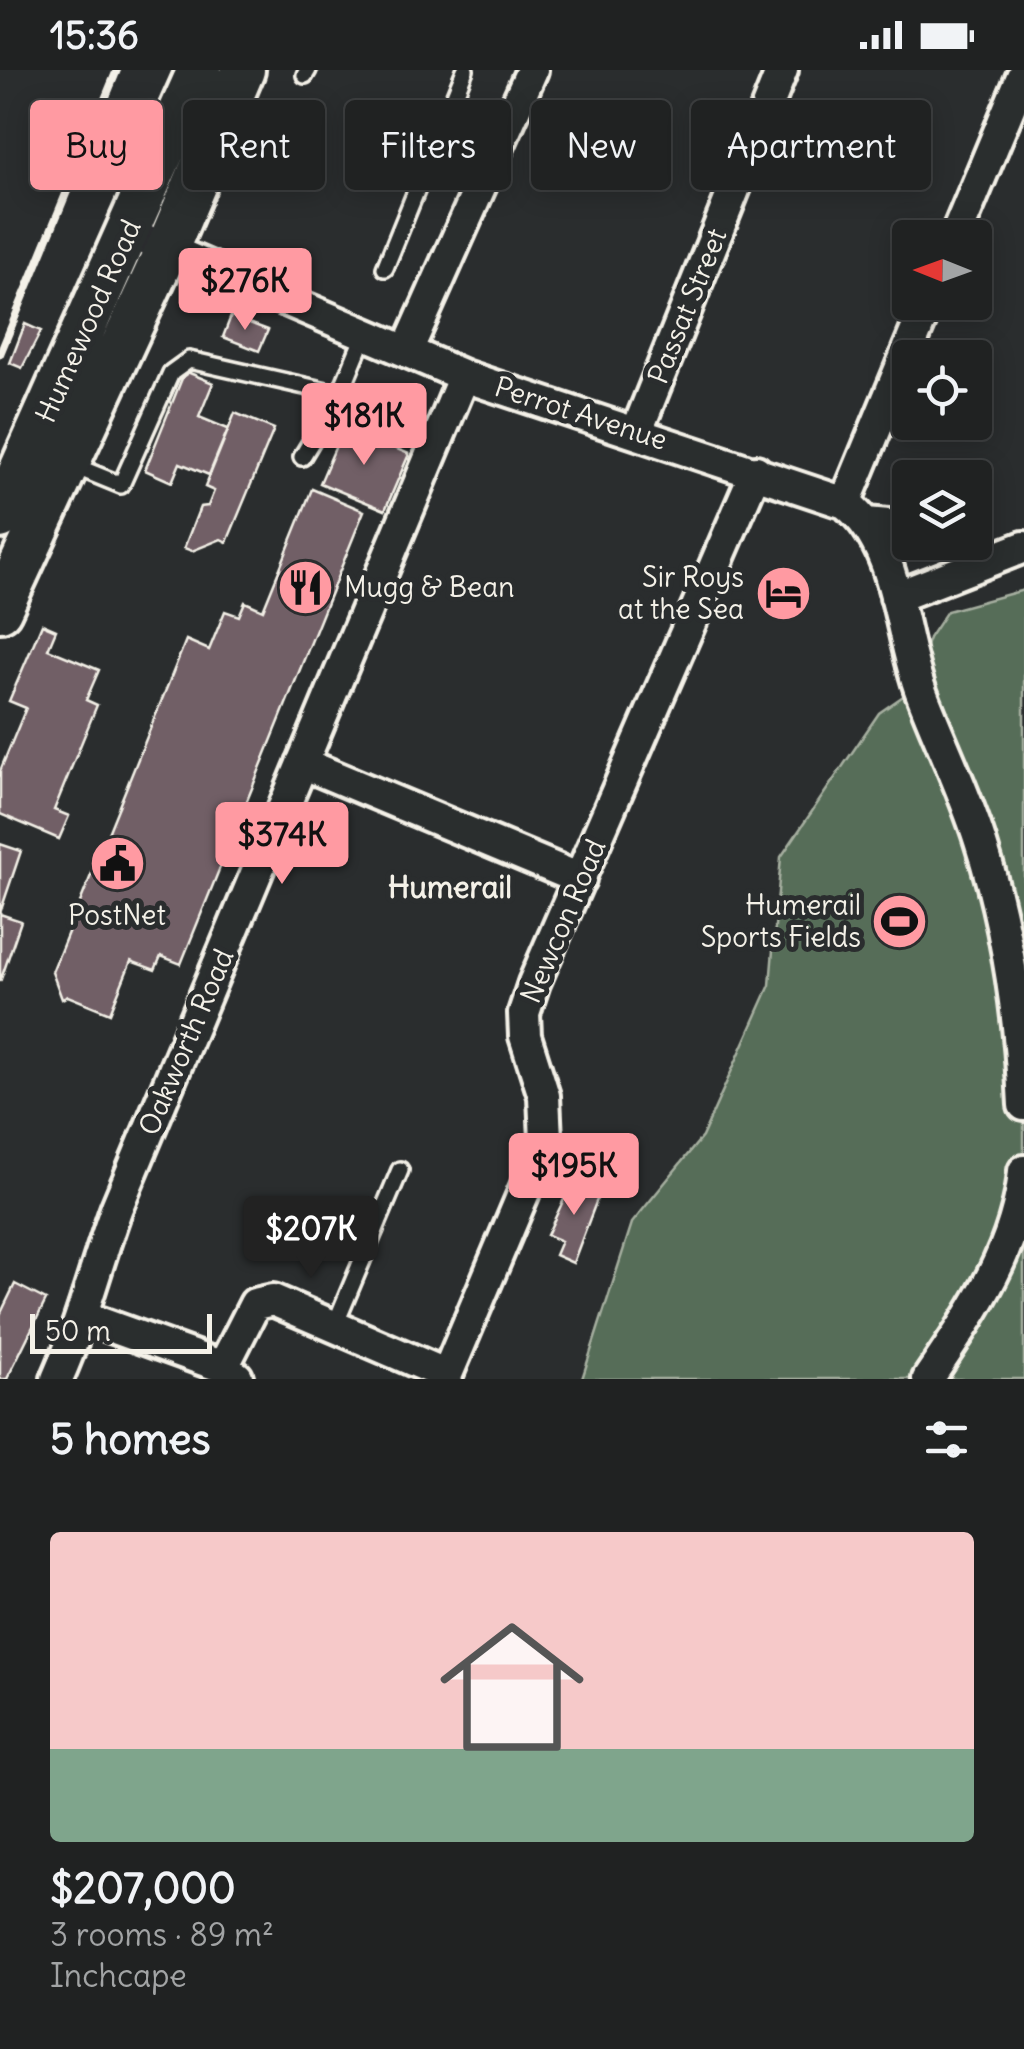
<!DOCTYPE html>
<html lang="en">
<head>
<meta charset="utf-8">
<style>
	body { margin:0; font-family:Delius,sans-serif; background:#282a2a; color:#f1f3f6; height:100vh; display:flex; flex-direction:column; font-size:38px; white-space:nowrap }
	* { box-sizing:border-box; margin:0 }
	p { font-size:32px; color:#a2a4a5 }
	.icon { flex:none; width:55px; height:55px; fill:none; stroke:currentColor; stroke-width:2; stroke-linecap:round; stroke-linejoin:round }
	.map { position:relative; height:1309px; overflow:hidden }
	.panel { display:flex; flex-direction:column; background:#202222; flex:1 }
	.panel>* { flex:none }
	.top-card { position:absolute; left:30px; top:30px; width:965px; height:90px; display:flex; gap:20px }
	.needle { width:65px; rotate:271deg }
	.controls { position:absolute; left:892px; top:150px; display:grid; gap:20px }
	.controls a { display:grid; place-items:center; width:100px; height:100px; border-radius:10px; background:#202222; box-shadow:0 5px 25px #0003,0 0 0 2px #3d3f40; font-size:50px }
	.scale { position:absolute; left:30px; bottom:25px; width:182px; box-sizing:border-box; padding-left:10px; border:5px solid #f4f1e8; border-top:0; font-size:28px; line-height:35px; white-space:nowrap; color:#f4f1e8; -webkit-text-stroke:8px #2a2d2e; paint-order:stroke }
	.price { position:absolute; translate:-50% -85px; padding:0 22px; border-radius:10px; background:#ff9aa2; color:#111; font-size:32px; line-height:65px; filter:drop-shadow(0 2px 5px #0008) }
	.price::after { content:''; position:absolute; left:50%; top:60px; width:30px; height:22px; margin-left:-15px; background:inherit; clip-path:polygon(0 0,100% 0,50% 100%) }
	.price.selected { background:#222; color:#fff }
	ul { padding:0; list-style:none }
	li { display:grid; align-content:center; gap:20px; height:530px; padding:0 50px }
	li span { display:grid; place-items:center; height:310px; border-radius:10px; color:#555 }
	li>.icon { margin-inline-start:auto }
	span .icon { width:180px; height:180px; fill:#fffc; stroke-width:1 }
	li b { font-size:42px }
	h2 { display:flex; justify-content:space-between; align-items:center; height:120px; padding:0 50px; font-size:42px }
	.tag { padding:0 35px; border-radius:10px; background:#202222; box-shadow:0 5px 25px #0003,0 0 0 2px #3d3f40; font-size:35px; line-height:90px }
	.tag.selected { background:#ff9aa2; color:#111 }
	.status { display:flex; justify-content:space-between; align-items:center; height:70px; padding:0 50px; background:#202222; direction:ltr }
	.status svg { height:28px; fill:currentColor }
	.map>svg:first-child { display:block }
	.green { fill:#576d59; stroke:#a6afa0; stroke-width:2.5 }
	.building { fill:#715f66; stroke:#f4f1e8; stroke-width:2.5 }
	.lines { fill:none; stroke-linecap:round; stroke-linejoin:round }
	.service-casing { stroke:#f4f1e8; stroke-width:22 }
	.minor-casing { stroke:#f4f1e8; stroke-width:38 }
	.secondary-casing { stroke:#f4f1e8; stroke-width:50 }
	.service { stroke:#2a2d2e; stroke-width:15 }
	.minor { stroke:#2a2d2e; stroke-width:30 }
	.secondary { stroke:#2a2d2e; stroke-width:42 }
	.rail { stroke:#f4f1e8; stroke-width:8 }
	.labels { text-anchor:middle; stroke-width:10; stroke-linejoin:round; paint-order:stroke }
	.street-label { font-size:28px; fill:#f4f1e8; stroke:#2a2d2e }
	.poi-label { font-size:28px; fill:#f4f1e8; stroke:#2a2d2e; text-anchor:end }
	.neighbourhood-label { font-size:30px; font-weight:bold; fill:#f4f1e8; stroke:#2a2d2e }
</style>
</head>
<body>
<div class="status"><b>15:36</b><svg viewBox="0 0 49 12"><path d="M0 12V9h3v3zM5 12V6h3v6zM10 12V3h3v9zM15 12V0h3v12zM26 1h20v11H26zM47 4h2v5h-2z"/></svg></div>
<div class="map">
<svg width="1024" height="1309" viewBox="0 0 1024 1309">
	<rect width="100%" height="100%" fill="#2a2d2e"/>
	<filter id="ink" filterUnits="userSpaceOnUse"><feTurbulence type="fractalNoise" baseFrequency=".01" numOctaves="2"/><feDisplacementMap in="SourceGraphic" scale="20" xChannelSelector="R" yChannelSelector="G"/><feConvolveMatrix kernelMatrix="1 2 1 2 8 2 1 2 1" color-interpolation-filters="sRGB"/></filter>
	<g filter="url(#ink)">
		<!-- green -->
		<path class="green" d="M1024,520V1309H582L632,1153L702,1067L770,915L781,787L879,643L909,622L929,568L947,541Z"/>
		<!-- building -->
		<path class="building" d="M231,246L268,260L259,281L223,267Z
			M25,254L41,261L22,298L10,293Z
			M185,301L213,313L199,347L228,359L209,405L180,393L172,412L145,400Z
			M235,343L274,359L227,472L221,469L192,481L184,478L200,437L208,436L214,421L205,417Z
			M344,357L409,384L385,440L320,413Z
			M312,419L364,441L181,894L161,886L155,900L131,891L110,943L68,926L62,929L52,902L186,570L209,580L225,541L239,546L245,532L263,540Z
			M42,554L56,560L48,579L99,600L86,630L97,635L54,740L69,746L59,769L0,744V701L26,638L9,631Z
			M0,774L21,781L0,843Z
			M0,844L21,851L0,912Z
			M574,1108L601,1119L573,1193L555,1185L561,1171L547,1165Z
			M15,1214L46,1230L7,1309H0V1245Z"/>
		<g class="lines">
			<defs>
				<path id="service" d="M305,5L308,0
					M385,198L465,0
					M302,387L340,324L365,263
					M72,395L121,415L171,303L189,290L340,324
					M335,1255L400,1100"/>
				<path id="minor" d="M955,168L1024,2
					M148,171L464,306L845,433C900,476 898,561 921,622C940,672 964,720 980,771C1007,855 1020,947 1024,1035
					M407,281L532,0
					M637,361L782,0
					M845,433L928,232
					M866,453L910,457
					M957,472L992,487
					M896,527L1024,477
					M302,693L580,809
					M84,1247L223,1297L237,1307
					M223,1297L255,1234L273,1230L447,1305
					M57,1309C82,1253 96,1195 117,1137L464,306
					M445,1309L546,1070L544,1026L525,966L524,943L534,913L756,401
					M928,1309C971,1245 1018,1179 1024,1101"/>
				<path id="secondary" d="M0,447L199,0
					M0,540L167,179L243,0"/>
			</defs>
			<!-- service casing -->
			<use href="#service" class="service-casing"/>
			<!-- minor casing -->
			<use href="#minor" class="minor-casing"/>
			<!-- secondary casing -->
			<use href="#secondary" class="secondary-casing"/>
			<!-- service -->
			<use href="#service" class="service"/>
			<!-- minor -->
			<use href="#minor" class="minor"/>
			<!-- secondary -->
			<use href="#secondary" class="secondary"/>
			<!-- rail -->
			<path class="rail" d="M0,284L117,0"/>
		</g>
	</g>
	<!-- icons -->
	<defs>
		<symbol id="restaurant-disc" viewBox="-11 -11 22 22"><circle r="9.5" fill="#ff9aa2" stroke="#2a2d2e"/><path d="M-5-6h1v4h1v-4h1v4h1v-4h1v5L-1.5 .5V6h-2V.5L-5-1ZM5-6V6H3V1.5H1.5Q1.5-4 5-6Z" fill="#111"/></symbol>
		<symbol id="hotel-disc" viewBox="-11 -11 22 22"><circle r="9.5" fill="#ff9aa2" stroke="#2a2d2e"/><path d="M-6-4.5h1.5V1H6V5H4.5V3h-9V5H-6ZM-4 0a1.8 1.8 0 1 1 3.6 0ZM.5 0V-2.5h3Q6-2.5 6 0Z" fill="#111"/></symbol>
		<symbol id="civic-disc" viewBox="-11 -11 22 22"><circle r="9.5" fill="#ff9aa2" stroke="#2a2d2e"/><path d="M-.6-6.5H3V-4.5H.6V-3L4-1V1h2V6H-6V1h2V-1L-.6-3ZM-1.2 2.5V6h2.4V2.5Z" fill="#111"/></symbol>
		<symbol id="stadium-disc" viewBox="-11 -11 22 22"><circle r="9.5" fill="#ff9aa2" stroke="#2a2d2e"/><path d="M0-5a6.5 5 0 1 0 0 10a6.5 5 0 1 0 0-10ZM-3.5-1.8h7v3.6h-7Z" fill="#111"/></symbol>
	</defs>
	<g fill-rule="evenodd">
		<use href="#restaurant-disc" x="274" y="486" width="63" height="63"/>
		<use href="#hotel-disc" x="752" y="492" width="63" height="63"/>
		<use href="#civic-disc" x="86" y="762" width="63" height="63"/>
		<use href="#stadium-disc" x="868" y="820" width="63" height="63"/>
	</g>
	<g class="labels">
		<!-- street labels -->
		<g class="street-label">
			<text transform="translate(687 236) rotate(-68)" y="10">Passat Street</text>
			<text transform="translate(88 251) rotate(-66)" y="10">Humewood Road</text>
			<text transform="translate(581 343) rotate(18)" y="10">Perrot Avenue</text>
			<text transform="translate(563 851) rotate(-67)" y="10">Newcon Road</text>
			<text transform="translate(186 972) rotate(-67)" y="10">Oakworth Road</text>
		</g>
		<!-- poi labels -->
		<g class="poi-label">
			<text x="744" y="517">Sir Roys<tspan x="744" dy="32">at the Sea</tspan></text>
			<text x="344" y="527" text-anchor="start">Mugg &amp; Bean</text>
			<text x="861" y="845">Humerail<tspan x="861" dy="32">Sports Fields</tspan></text>
			<text x="117" y="855" text-anchor="middle">PostNet</text>
		</g>
		<!-- neighbourhood labels -->
		<g class="neighbourhood-label">
			<text x="450" y="828">Humerail</text>
		</g>
	</g>
</svg>
<div class="controls">
<a><svg class="needle" viewBox="-14 -14 28 28"><path d="M0-13l5 13h-10z" fill="#e53935"/><path d="M0 13l5-13h-10z" fill="#a2a4a5"/></svg></a>
<a><svg class="icon" aria-label="locate" viewBox="0 0 24 24"><circle cx="12" cy="12" r="6"/><path d="M12 2v4M12 18v4M2 12h4M18 12h4"/></svg></a>
<a><svg class="icon" aria-label="layers" viewBox="0 0 24 24"><path d="M12 4l9 5-9 5-9-5zM3 14l9 5 9-5"/></svg></a>
</div>
<div class="scale">50 m</div>
<b class="price" style="left:245px;top:263px">$276K</b>
<b class="price" style="left:364px;top:398px">$181K</b>
<b class="price" style="left:282px;top:817px">$374K</b>
<b class="price" style="left:574px;top:1148px">$195K</b>
<b class="price selected" style="left:311px;top:1211px">$207K</b>
<div class="top-card">
<a class="tag selected">Buy</a>
<a class="tag">Rent</a>
<a class="tag">Filters</a>
<a class="tag">New</a>
<a class="tag">Apartment</a>
</div>
</div>
<section class="panel">
<h2>5 homes<svg class="icon" aria-label="filters" viewBox="0 0 24 24"><path d="M4 7h16M4 17h16"/><circle cx="9" cy="7" r="2"/><circle cx="15" cy="17" r="2"/></svg></h2>
<ul>
<li><span style="background:linear-gradient(#f6c9c9 70%,#7fa58c 0)"><svg class="icon" aria-label="home" viewBox="0 0 24 24"><path d="M3 11l9-7 9 7M6 9v11h12V9"/></svg></span><div><b>$207,000</b><p>3 rooms · 89 m²</p><p>Inchcape</p></div></li>
</ul>
</section>
</body>
</html>
